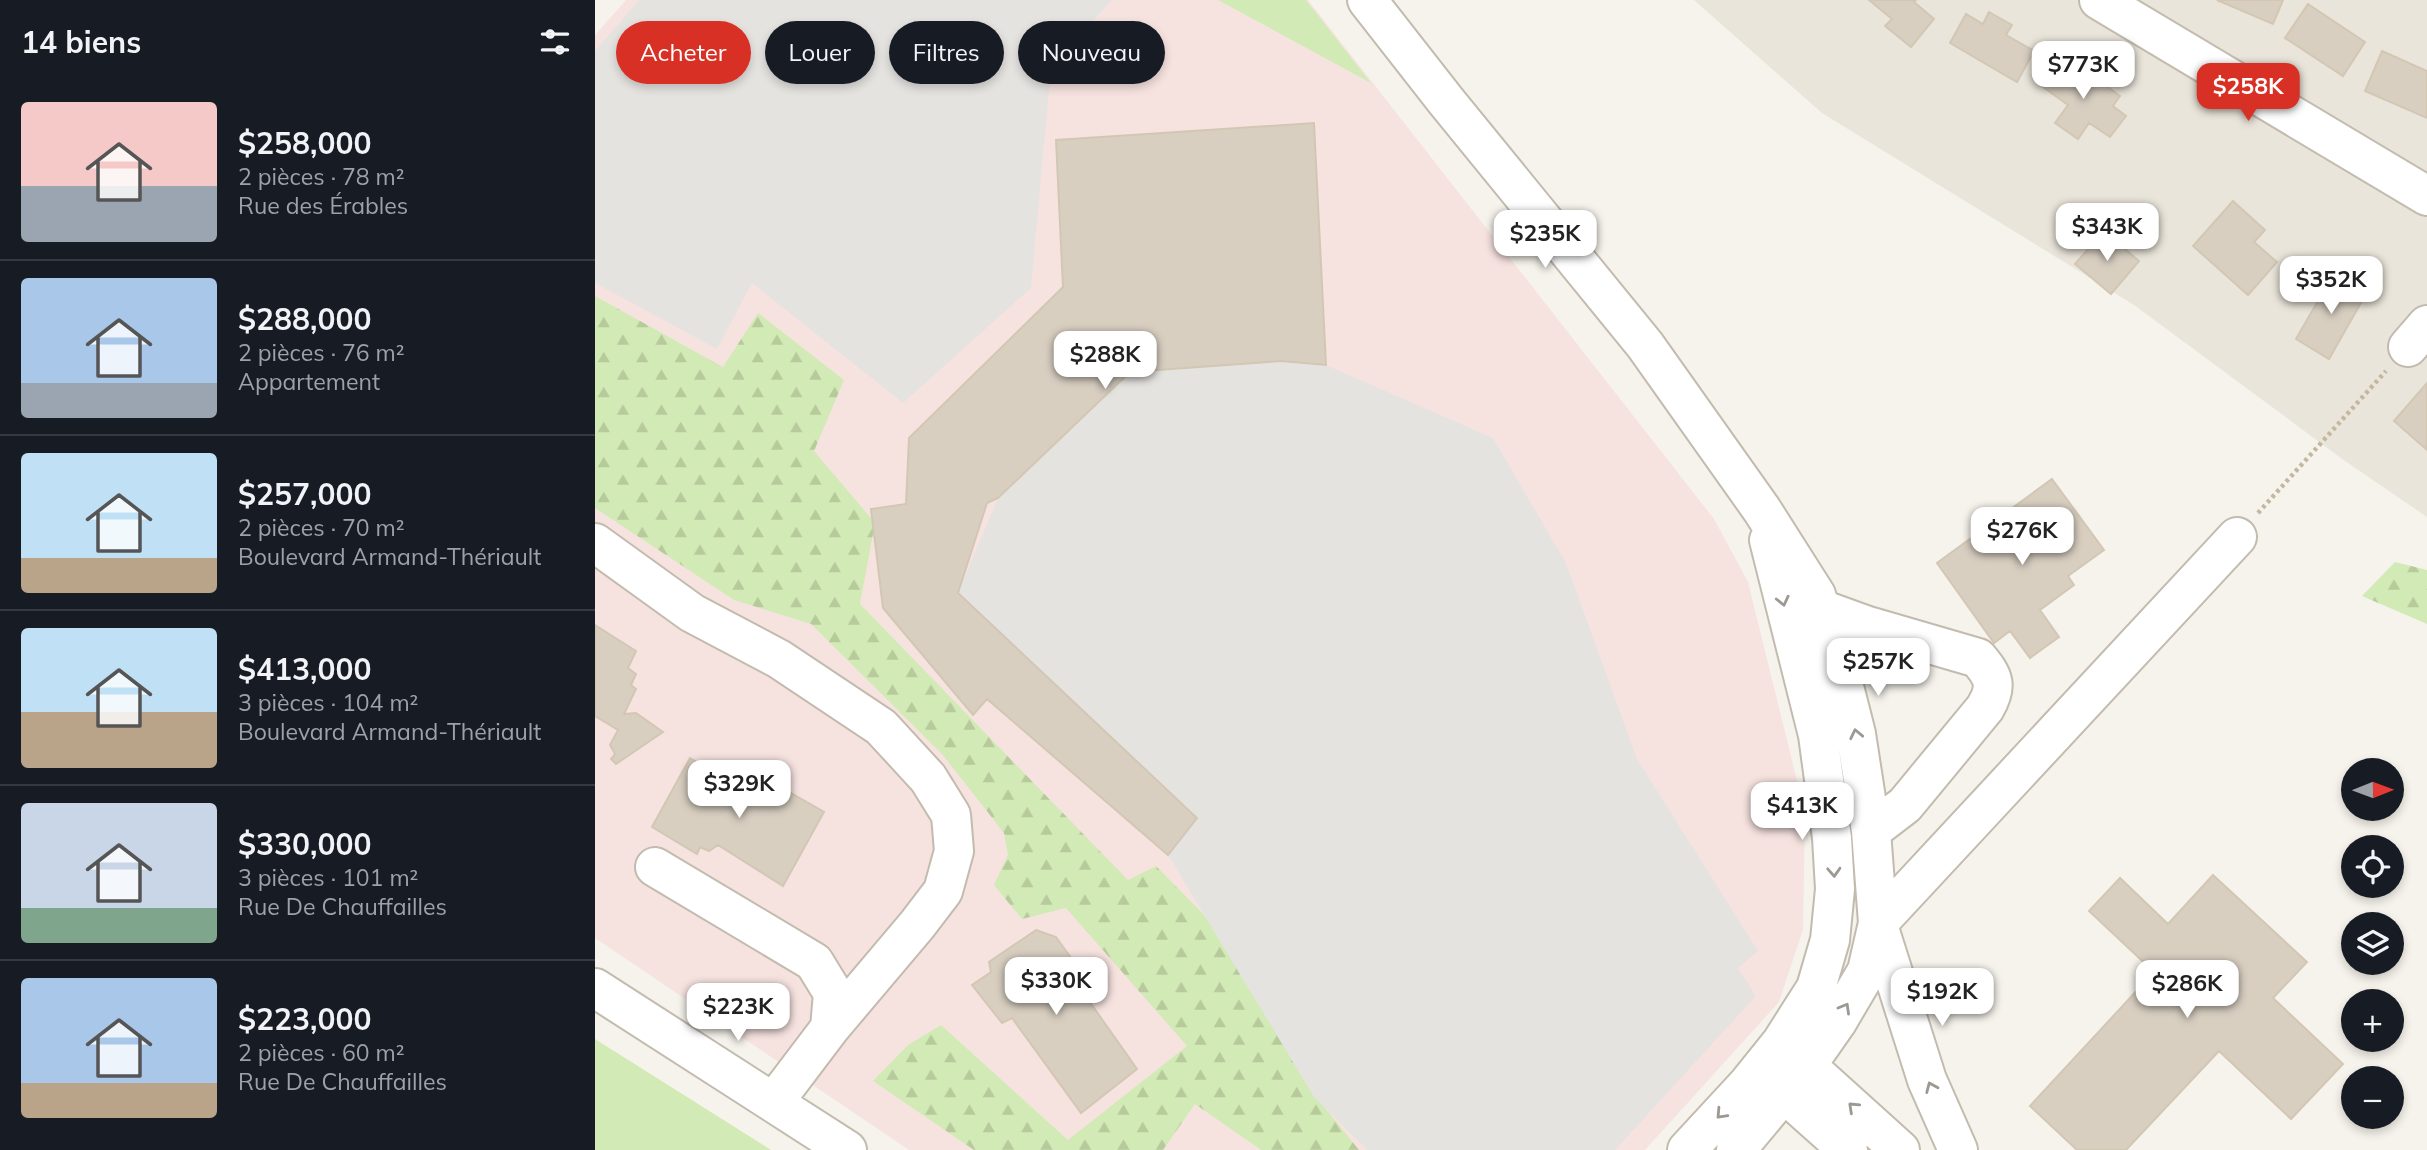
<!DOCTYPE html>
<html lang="fr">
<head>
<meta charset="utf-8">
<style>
	body { margin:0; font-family:Mulish,sans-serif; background:#242831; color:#f1f3f6; height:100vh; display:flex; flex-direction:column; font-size:26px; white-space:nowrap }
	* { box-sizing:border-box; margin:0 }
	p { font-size:23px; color:#9ea1a6 }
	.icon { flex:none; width:38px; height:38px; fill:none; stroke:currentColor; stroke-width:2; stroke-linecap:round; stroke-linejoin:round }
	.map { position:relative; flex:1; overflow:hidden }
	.drawer { display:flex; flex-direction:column; background:#171b24; width:595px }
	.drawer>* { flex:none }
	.guide { position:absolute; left:21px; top:21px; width:665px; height:63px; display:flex; gap:14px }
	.needle { width:46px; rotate:89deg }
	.controls { position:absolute; left:1746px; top:758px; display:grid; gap:14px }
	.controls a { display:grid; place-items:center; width:63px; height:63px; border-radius:50%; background:#171b24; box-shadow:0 4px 10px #0003; font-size:35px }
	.price { position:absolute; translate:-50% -60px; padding:0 16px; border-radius:14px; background:#fff; color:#222; font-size:23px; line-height:46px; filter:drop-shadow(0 2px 4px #0008) }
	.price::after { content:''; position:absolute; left:50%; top:42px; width:21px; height:16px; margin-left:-10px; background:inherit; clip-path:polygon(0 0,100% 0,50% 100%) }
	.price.active { background:#d93025; color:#fff }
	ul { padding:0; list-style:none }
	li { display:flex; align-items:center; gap:21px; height:175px; padding:0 21px }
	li+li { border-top:2px solid #363941 }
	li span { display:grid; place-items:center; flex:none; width:196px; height:140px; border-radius:7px; color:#555 }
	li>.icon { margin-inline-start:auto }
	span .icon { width:84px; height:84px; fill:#fffc; stroke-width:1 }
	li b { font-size:30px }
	h2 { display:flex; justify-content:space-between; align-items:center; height:84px; padding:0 21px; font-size:30px }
	.tag { padding:0 24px; border-radius:32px; background:#171b24; box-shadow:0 4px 10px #0003; font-size:24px; line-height:63px }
	.tag.active { background:#d93025; color:#fff }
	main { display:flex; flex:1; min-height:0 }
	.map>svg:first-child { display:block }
	.residential { fill:#eae5da }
	.medical { fill:#f6e3e0 }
	.green { fill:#d2eab5 }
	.forest { fill:url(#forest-firs) }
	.parking { fill:#e5e3e0 }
	.building { fill:#d8cfc1; stroke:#d3c7b4; stroke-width:2 }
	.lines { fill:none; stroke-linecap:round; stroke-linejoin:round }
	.minor-casing { stroke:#c2bbae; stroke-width:42 }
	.path { stroke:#c4b79f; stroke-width:4.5; stroke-dasharray:3.5 3.5; stroke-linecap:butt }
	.minor { stroke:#fff; stroke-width:38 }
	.oneway { stroke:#9c9892 }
</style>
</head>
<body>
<main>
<section class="drawer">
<h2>14 biens<svg class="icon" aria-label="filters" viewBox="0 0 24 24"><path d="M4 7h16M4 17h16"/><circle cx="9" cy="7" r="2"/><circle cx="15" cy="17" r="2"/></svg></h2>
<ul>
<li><span style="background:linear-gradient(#f6c9c9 60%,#9aa5b1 0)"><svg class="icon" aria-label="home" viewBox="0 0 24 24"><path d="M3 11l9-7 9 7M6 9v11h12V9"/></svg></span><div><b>$258,000</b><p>2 pièces · 78 m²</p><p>Rue des Érables</p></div></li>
<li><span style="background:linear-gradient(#a9c7e8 75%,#9aa5b1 0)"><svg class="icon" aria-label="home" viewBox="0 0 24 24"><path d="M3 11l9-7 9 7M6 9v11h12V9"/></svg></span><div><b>$288,000</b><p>2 pièces · 76 m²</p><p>Appartement</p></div></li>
<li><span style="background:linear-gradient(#bfe0f5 75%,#b9a48a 0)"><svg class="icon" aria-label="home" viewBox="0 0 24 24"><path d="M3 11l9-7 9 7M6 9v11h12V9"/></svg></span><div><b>$257,000</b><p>2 pièces · 70 m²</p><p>Boulevard Armand-Thériault</p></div></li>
<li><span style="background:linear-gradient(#bfe0f5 60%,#b9a48a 0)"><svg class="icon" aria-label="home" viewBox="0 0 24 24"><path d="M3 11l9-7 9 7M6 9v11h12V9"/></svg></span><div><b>$413,000</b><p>3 pièces · 104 m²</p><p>Boulevard Armand-Thériault</p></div></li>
<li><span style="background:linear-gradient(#c9d6e8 75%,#7fa58c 0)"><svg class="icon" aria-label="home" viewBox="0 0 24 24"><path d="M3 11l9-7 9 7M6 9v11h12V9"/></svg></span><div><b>$330,000</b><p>3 pièces · 101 m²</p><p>Rue De Chauffailles</p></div></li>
<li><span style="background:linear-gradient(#a9c7e8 75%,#b9a48a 0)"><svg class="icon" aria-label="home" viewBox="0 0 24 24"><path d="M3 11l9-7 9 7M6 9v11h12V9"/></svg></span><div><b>$223,000</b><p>2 pièces · 60 m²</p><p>Rue De Chauffailles</p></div></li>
</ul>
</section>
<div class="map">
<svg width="1832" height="1150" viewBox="0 0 1832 1150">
	<defs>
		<pattern id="forest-firs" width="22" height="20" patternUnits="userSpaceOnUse" patternTransform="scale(1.75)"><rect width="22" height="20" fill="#d2eab5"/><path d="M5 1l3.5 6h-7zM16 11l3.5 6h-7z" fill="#b6ca9c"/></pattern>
	</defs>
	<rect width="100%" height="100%" fill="#f6f3ec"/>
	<!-- residential -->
	<path class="residential" d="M1099,0H1832V517L1750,461L1539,305L1227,113Z"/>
	<!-- medical -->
	<path class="medical" d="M31,0H713L1119,519L1153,582L1210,813L1208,930L1184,1002L1050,1150H314L0,938V35Z"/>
	<!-- green -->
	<path class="green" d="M623,0H711L776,83Z
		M0,1039L176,1150H0Z"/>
	<!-- forest -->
	<path class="forest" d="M0,296L128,367L163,313L249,380L219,451L280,523L265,604L533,880L561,866L616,922L730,1108L764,1150H666L600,1104L568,1150H379L278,1081L313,1045L346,1025L473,1140L592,1046L471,908L427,919L399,885L413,855L409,833L347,754L216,624L139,600L0,508Z
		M1800,562L1832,570V624L1767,596Z"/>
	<!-- parking -->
	<path class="parking" d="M44,0H517L456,67L436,288L308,403L157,283L122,349L0,283V51Z
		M686,361L731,365L898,438L971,563L1042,759L1163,951L1143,968L1161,996L1020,1150H772L719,1097L573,855L602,817L363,593L403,498L535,372Z"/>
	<!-- building -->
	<path class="building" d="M1274,0H1321L1319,2L1339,19L1316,47L1290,26L1297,19Z
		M1622,0H1688L1678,24Z
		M1713,4L1770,42L1748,76L1690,38Z
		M1394,12L1417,25L1411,35L1439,51L1422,82L1355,43L1371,14L1388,24Z
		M1787,51L1832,71V118L1770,91Z
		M1459,63L1476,76L1484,66L1525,96L1518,106L1531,116L1515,137L1494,123L1483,139L1460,123L1473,105L1444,84Z
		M719,123L731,365L686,361L535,372L403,498L392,503L363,593L602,818L573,855L392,699L378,715L288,608L276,509L311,504L314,438L468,287L461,140Z
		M1638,201L1670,230L1659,242L1682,262L1653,295L1598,246Z
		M1509,231L1544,261L1516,294L1480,264Z
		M1739,273L1772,292L1734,359L1701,339Z
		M1832,383V450L1799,421Z
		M1457,479L1509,550L1473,576L1479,585L1445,610L1464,637L1435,658L1415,631L1399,643L1342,563Z
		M0,625L41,651L33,668L41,674L36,685L41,689L29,714L41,713L68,732L21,764L16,759L20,754L15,745L23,730L0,716Z
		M95,758L139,785L143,779L156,788L164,775L229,812L188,886L123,845L114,851L105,847L102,854L57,827Z
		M1618,875L1712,962L1678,998L1748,1064L1696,1119L1624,1051L1531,1150H1482L1435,1106L1559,972L1494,911L1525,878L1573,924Z
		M441,930L461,937L479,962L480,981L542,1069L486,1113L417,1018L407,1023L377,985L396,972L394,962Z"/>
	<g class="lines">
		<defs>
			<path id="minor" d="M772,0L851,101L1050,345L1167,510L1221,595L1242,659L1261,734L1276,831L1283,923L1272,971L1242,1022L1212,1065L1141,1150
				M1504,0L1832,196
				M1813,347L1832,325
				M0,543L97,613L184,659L286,727L333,778L356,815L359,851L348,891L322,925L235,1028L179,1102
				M1226,609L1273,626L1383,658C1399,677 1403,686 1390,708L1310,805L1276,831
				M60,867L219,962L238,993L235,1028
				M1283,923L1642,537
				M1283,925L1332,1080L1363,1150
				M0,988L252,1150
				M1192,1048L1305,1150
				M1171,1077L1253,1150
				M1092,1150L1153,1084L1186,1043L1221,988L1235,940L1240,889L1237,838L1223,735L1174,540"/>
		</defs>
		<!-- minor casing -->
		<use href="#minor" class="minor-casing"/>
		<!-- path -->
		<path class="path" d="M1663,513L1791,371"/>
		<!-- minor -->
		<use href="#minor" class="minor"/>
	</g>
	<!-- one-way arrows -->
	<defs><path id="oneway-chevron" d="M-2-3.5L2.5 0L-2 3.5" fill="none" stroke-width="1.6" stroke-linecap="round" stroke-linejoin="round" transform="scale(1.75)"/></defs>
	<g class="oneway">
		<use href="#oneway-chevron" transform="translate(1188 601) rotate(77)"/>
		<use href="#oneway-chevron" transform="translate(1261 734) rotate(-102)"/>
		<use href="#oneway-chevron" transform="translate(1239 872) rotate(87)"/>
		<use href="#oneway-chevron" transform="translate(1250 1008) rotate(-60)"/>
		<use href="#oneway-chevron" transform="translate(1336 1087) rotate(-113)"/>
		<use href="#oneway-chevron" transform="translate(1258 1107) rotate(-137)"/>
		<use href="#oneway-chevron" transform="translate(1126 1114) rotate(133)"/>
	</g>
</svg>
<div class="controls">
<a><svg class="needle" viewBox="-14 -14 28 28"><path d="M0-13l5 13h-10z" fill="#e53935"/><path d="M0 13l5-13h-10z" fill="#9ea1a6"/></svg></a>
<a><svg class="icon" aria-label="locate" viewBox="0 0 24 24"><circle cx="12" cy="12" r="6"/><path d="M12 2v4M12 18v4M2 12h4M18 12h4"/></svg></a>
<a><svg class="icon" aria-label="layers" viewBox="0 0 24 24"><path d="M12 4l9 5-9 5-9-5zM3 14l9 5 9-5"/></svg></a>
<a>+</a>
<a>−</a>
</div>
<b class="price" style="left:1488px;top:101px">$773K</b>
<b class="price active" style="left:1653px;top:123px">$258K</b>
<b class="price" style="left:1512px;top:263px">$343K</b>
<b class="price" style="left:950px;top:270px">$235K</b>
<b class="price" style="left:1736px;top:316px">$352K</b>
<b class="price" style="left:510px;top:391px">$288K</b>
<b class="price" style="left:1427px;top:567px">$276K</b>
<b class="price" style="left:1283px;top:698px">$257K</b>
<b class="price" style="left:144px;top:820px">$329K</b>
<b class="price" style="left:1207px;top:842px">$413K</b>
<b class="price" style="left:461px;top:1017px">$330K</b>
<b class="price" style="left:1592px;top:1020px">$286K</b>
<b class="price" style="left:1347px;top:1028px">$192K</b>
<b class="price" style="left:143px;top:1043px">$223K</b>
<div class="guide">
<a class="tag active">Acheter</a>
<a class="tag">Louer</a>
<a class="tag">Filtres</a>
<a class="tag">Nouveau</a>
</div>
</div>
</main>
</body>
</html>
